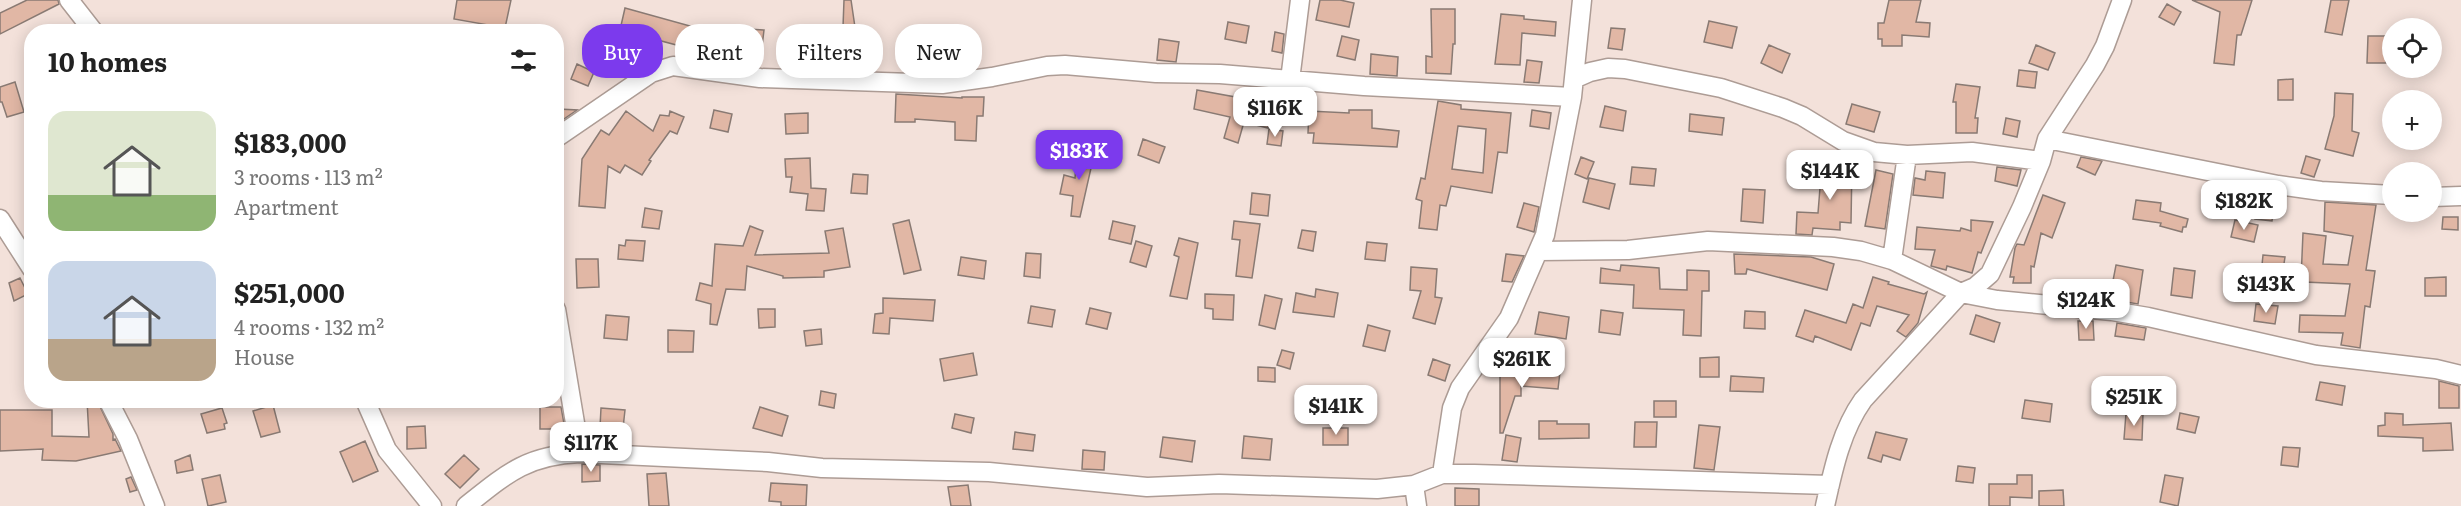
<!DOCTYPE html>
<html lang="en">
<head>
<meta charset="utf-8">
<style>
	body { margin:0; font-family:Literata,serif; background:#f6f6f6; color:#222; height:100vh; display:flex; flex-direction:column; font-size:22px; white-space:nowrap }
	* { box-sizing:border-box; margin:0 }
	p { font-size:20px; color:#767676 }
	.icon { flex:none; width:33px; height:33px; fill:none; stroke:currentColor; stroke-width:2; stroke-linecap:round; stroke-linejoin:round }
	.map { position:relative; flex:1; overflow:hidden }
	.details { position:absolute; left:24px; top:24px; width:540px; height:384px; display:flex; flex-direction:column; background:#fff; border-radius:24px; box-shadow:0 3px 15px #0003 }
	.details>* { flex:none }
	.top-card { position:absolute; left:582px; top:24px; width:570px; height:54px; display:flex; gap:12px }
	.fabs { position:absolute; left:2382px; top:18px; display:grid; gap:12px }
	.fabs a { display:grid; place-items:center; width:60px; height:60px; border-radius:50%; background:#fff; box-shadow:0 3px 15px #0003; font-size:30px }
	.price { position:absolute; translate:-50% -51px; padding:0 14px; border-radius:12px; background:#fff; color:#222; font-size:20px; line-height:39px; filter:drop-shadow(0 2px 3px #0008) }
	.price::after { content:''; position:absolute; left:50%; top:36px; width:18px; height:14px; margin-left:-9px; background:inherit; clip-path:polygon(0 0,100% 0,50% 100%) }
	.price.active { background:#7c3aed; color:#fff }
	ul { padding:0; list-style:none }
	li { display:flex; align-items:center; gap:18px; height:150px; padding:0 24px }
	li span { display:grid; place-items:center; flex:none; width:168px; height:120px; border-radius:18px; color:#555 }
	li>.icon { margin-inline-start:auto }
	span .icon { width:72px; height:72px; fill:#fffc; stroke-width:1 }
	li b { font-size:26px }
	h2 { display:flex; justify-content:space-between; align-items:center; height:72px; padding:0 24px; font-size:26px }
	.tag { padding:0 21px; border-radius:24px; background:#fff; box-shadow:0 3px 15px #0003; font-size:21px; line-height:54px }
	.tag.active { background:#7c3aed; color:#fff }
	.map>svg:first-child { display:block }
	.building { fill:#e1b7a5; stroke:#897a73; stroke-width:1.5; fill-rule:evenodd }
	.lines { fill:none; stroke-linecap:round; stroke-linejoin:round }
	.street-casing { stroke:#ad9c95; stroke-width:21 }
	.street { stroke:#fff; stroke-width:18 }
</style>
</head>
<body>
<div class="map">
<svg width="2461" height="506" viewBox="0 0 2461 506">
	<rect width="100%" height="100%" fill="#f3e1da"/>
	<!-- building -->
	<path class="building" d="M27,0H58L59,4L0,34V13Z
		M457,0H511L505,28L454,19Z
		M844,0H851L856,34H866L865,55L842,54Z
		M1320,0H1340L1354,3L1349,27L1316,20Z
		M1889,0H1921L1916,22L1930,23L1929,37L1902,35V46H1882V39H1878V23H1884Z
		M2192,0H2252L2241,35H2237L2234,65L2214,63L2220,12Z
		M2331,0H2349L2342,35L2325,32Z
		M2167,4L2181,12L2174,25L2159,17Z
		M625,8L690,26L684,47L620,30Z
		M1431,9H1455V44H1453L1451,74L1426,73V56L1432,57Z
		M1501,14L1524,16V19L1556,22L1555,36L1522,33L1520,65L1495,64Z
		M1709,21L1737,27L1732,48L1704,42Z
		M1228,22L1249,26L1246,43L1225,39Z
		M731,28L764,30L760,63L736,59L738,43L728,42Z
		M1611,28L1625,29L1622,50L1608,48Z
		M794,31L816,32L815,52L793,51Z
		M1275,32L1284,34L1282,53L1272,51Z
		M922,36L940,39L935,73L917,72Z
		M1342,36L1359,40L1355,60L1337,56Z
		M2368,36H2387L2386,63H2367Z
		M1159,39L1179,42L1176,62L1157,60Z
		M1769,45L1790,54L1782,73L1761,63Z
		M2036,45L2055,53L2048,70L2029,63Z
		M1371,54L1398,57L1397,76L1370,74Z
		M1527,60L1542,62L1539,83L1524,82Z
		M577,64L594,72L588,86L571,79Z
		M2019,70L2037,72L2035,88L2017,86Z
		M2293,79V100H2278V80Z
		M15,82L24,112L7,117L2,102H0V87Z
		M1956,84L1980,87L1975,118H1978L1977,133H1956V102H1953Z
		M1197,90L1274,104L1268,128L1244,122L1238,143L1224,138L1230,117L1194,109Z
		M2335,93L2353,94L2352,131L2359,133L2353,156L2325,149L2334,116Z
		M896,94L962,98V97H984L983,116H977L976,141L955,140V122L915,119V122H895Z
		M1438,101L1461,105V109L1511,113L1507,153L1498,152L1492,193L1451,186L1446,206L1440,205L1437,230L1419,228L1422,201L1416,199L1421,178L1425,179ZM1458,126L1486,129L1483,173L1452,169Z
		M1852,104L1880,112L1874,132L1846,124Z
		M1605,106L1626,111L1623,131L1600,127Z
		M558,109L577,110L558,123Z
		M714,110L732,114L728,132L710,128Z
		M1349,110H1372V128L1399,131L1397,147L1313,143L1314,133H1308L1309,111L1349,113Z
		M1532,110L1551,113L1549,129L1530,126Z
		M626,111L653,131L660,115L669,116L670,111L684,117L677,134L670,131L649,160L651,161L642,175L625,165L620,173L608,166L605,208L579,206L582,159L601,130L609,135Z
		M808,113V133L786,134L785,114Z
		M1690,114L1724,118L1722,135L1689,131Z
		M2006,118L2020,121L2017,137L2003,134Z
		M1269,129L1283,131L1281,146L1267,144Z
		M1143,139L1165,147L1159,163L1138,155Z
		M1077,152L1097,154L1096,168H1091L1080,217L1071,216L1073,196L1060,194L1064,175L1075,178Z
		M2306,156L2320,160L2314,177L2301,173Z
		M1581,157L1594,162L1587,179L1575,174Z
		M2081,157L2102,161L2095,175L2077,167Z
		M810,158L811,188L826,189L824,211L806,210L808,194L790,192L792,177H786L785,159Z
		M1822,163L1852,164L1851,223L1840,222V230L1813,228L1812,235L1796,234L1797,212L1818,213Z
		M1632,167L1656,169L1654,186L1630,184Z
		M1997,167L2021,170L2017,186L1995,181Z
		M1876,170L1893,174L1885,229L1865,226Z
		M1926,171L1945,173L1943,198L1913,195L1915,178L1925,180Z
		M853,174L868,175L867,194L851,193Z
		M1589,178L1615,184L1609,209L1583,202Z
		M1743,189L1765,190L1763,223L1741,221Z
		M1252,193L1270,195L1268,216L1250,214Z
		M2043,195L2065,203L2052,238L2041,233L2034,267L2031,266V283H2013L2014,277H2010L2015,248L2017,244L2024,245Z
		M2136,200L2161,203L2160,211L2188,219L2186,227H2183L2182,232L2160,226L2161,223L2133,219Z
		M2325,202L2376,205L2366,270L2375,271L2370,307L2365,306L2360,348L2341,345L2343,333L2299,332L2300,315L2345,316L2350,284L2304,282V279H2301L2303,233L2326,236L2323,264L2348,265L2353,236L2324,231Z
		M1524,203L1539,207L1534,232L1517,227Z
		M2258,203L2274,205L2272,221L2255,219Z
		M645,208L662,211L659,229L642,227Z
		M2443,217H2458V230L2442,229Z
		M909,220L921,270L904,274L893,224Z
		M1971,220L1993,222L1981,253L1978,252L1972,273L1947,266L1946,270L1931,266L1935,250L1915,249L1917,227L1960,231L1961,228L1971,231Z
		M2235,220L2258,225L2254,242L2231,237Z
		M1113,221L1135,226L1131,244L1109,239Z
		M1234,221L1260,224L1252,278L1236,276L1240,240L1232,239Z
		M750,226L763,231L755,255L829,253L825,231L843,228L850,267L824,271V277L783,278V276L747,266L745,290L726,289L717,325L710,324L711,304L696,300L700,283L712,286L715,244L743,246Z
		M1302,230L1316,232L1313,251L1298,248Z
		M1179,238L1198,243L1187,299L1170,296L1179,257L1174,255Z
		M626,240L645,241L643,261L618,259L619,245L625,246Z
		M1136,241L1152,246L1146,267L1130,262Z
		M1367,242L1387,244L1385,261L1365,259Z
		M1026,253L1041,254L1040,278L1024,276Z
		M1506,254L1524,256L1512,282L1502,281Z
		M1734,254L1811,257L1834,264L1827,290L1747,269L1746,274H1735Z
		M2263,255L2285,257L2282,277L2261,275Z
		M961,257L986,261L984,279L958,275Z
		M576,259H598L599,287L577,288Z
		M1621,265L1659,268L1660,289L1687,290V270L1709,271V291H1702L1701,336L1683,335L1684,310L1633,308L1634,285L1600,283L1601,268L1620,271Z
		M2116,265L2143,270L2138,304L2120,301L2121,293L2111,291Z
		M1411,267L1437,269L1435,297L1442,298L1435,324L1413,318L1421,291L1410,290Z
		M2174,268L2195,271L2192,298L2171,295Z
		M1873,277L1889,282L1888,284L1924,294L1927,292L1918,323L1906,337L1897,331L1909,315L1877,306L1870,326L1861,323L1851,350L1815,336L1813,342L1796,336L1805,310L1846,323L1853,304L1863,308Z
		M2446,277V296H2425V278Z
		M20,278L28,294L14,301L9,283Z
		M2067,285H2082V297L2067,295Z
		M1316,289L1338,293L1334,317L1293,312L1296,293L1315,297Z
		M1205,294L1234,295L1233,320L1213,319V309L1205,308Z
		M1265,295L1282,299L1275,329L1259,325Z
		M883,298L935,300L933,321L890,318L889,334L873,333L875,314L883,313Z
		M2256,304L2278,306L2275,324L2254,321Z
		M1031,306L1055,310L1052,327L1028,323Z
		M1090,308L1111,313L1107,329L1086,324Z
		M758,309H775V327L759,328Z
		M1601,310L1623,313L1620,335L1599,332Z
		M1745,311L1765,312V329L1744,328Z
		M1539,312L1569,317L1566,339L1535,334Z
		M606,315L629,317L627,340L604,338Z
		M1976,315L2000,323L1994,342L1970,334Z
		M2078,321H2093L2094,340H2079Z
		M2117,323L2146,328L2144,340L2115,336Z
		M1368,325L1390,331L1385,351L1363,346Z
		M821,329L822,344L806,346L804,331Z
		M668,330L694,331L693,352H668Z
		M1282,350L1294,353L1290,369L1277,365Z
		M973,353L977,375L944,381L940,359Z
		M1719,357V377H1700V358Z
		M1433,359L1450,365L1445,381L1428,375Z
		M1258,367L1275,368V382L1258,381Z
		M1541,371L1560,372L1558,389L1521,386V396H1515L1503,433H1500V375L1541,374Z
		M1731,376L1764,378L1763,392L1730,391Z
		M2439,381L2459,386V408H2439Z
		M2320,382L2345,386L2342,405L2316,400Z
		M821,391L836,394L834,408L819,405Z
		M87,400H97L113,434V440L115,439L121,451L76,461L42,460L43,449L0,451V410H52V436L89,437Z
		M2025,400L2052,404L2050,422L2022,418Z
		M1654,401H1676V417H1654Z
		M273,405L280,432L261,437L253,411Z
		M540,407H561L565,429H540Z
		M760,407L788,416L782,436L753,428Z
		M222,408L227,423L224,424L225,429L207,433L201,414Z
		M601,408L625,410L623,428L600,427Z
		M2126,413L2143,414L2142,440L2124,439Z
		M2180,413L2199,417L2195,433L2177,429Z
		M2385,413L2403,414V425L2451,423L2453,450L2423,451V438L2378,436V426L2385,425Z
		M955,414L974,418L971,433L952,428Z
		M1539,421H1557V424H1589V438L1539,439Z
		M1635,422H1657L1656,447H1634Z
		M1699,425L1720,427L1714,470L1694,468Z
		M425,426L426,448L407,449V427Z
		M1323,428H1348V445H1323Z
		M1015,432L1035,435L1033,451L1013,449Z
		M1876,432L1907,439L1900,460L1883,455L1881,462L1868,458Z
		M1506,435L1521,438L1517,462L1502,460Z
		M1244,436L1272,439L1270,460L1242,458Z
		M1163,437L1195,441L1192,462L1160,457Z
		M365,441L378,471L353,482L340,452Z
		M2283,447L2300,448L2298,467L2281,465Z
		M1083,450L1105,452L1104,470L1082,469Z
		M190,455L193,470L177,473L175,461Z
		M464,455L479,469L460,488L445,474Z
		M582,464L600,465V481L582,482Z
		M1958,466L1975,468L1973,483L1956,481Z
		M666,473L669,506H649L647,474Z
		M220,475L226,502L208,506L202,479Z
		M2017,475H2032V498L2010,497V506H1989V484H2017Z
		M2165,475L2183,478L2178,506L2160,502Z
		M131,477L137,490L130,492L126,479Z
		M771,483L807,485L806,506H781V502L769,501Z
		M968,485L971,506H951L948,487Z
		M1455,488L1479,489V506H1455Z
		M2063,490L2064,506H2039V491Z"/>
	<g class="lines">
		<defs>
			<path id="street" d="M69,0L94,32
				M1574,79L1590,72L1608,68L1625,69L1721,88L1783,108L1802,116L1843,141L1874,152L1907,155L1972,152L2041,161
				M1290,80L1300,0
				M556,138L651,73L673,66L760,78L942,84L992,77L1047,66L1065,65L1156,73L1220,74L1364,86L1572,97
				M2047,139L2278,185L2321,191L2392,195
				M2432,197L2461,196
				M0,219L32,269
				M1539,251L1628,250L1708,241L1833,247L1861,251L1892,260L1961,293L1997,300L2112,311L2148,317L2316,355L2436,369L2461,375
				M1892,260L1907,155
				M556,309L580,453
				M108,400L128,439L155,506
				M365,400L387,450L432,506
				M1442,474L1452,408L1460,388L1509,318L1545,235L1572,97L1582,0
				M1414,485L1417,506
				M466,506C506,474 527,455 580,453L768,462L822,468L989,472L1147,487L1219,484L1377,489L1414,485L1442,474H1474L1830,485
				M1825,506C1833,470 1841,431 1863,400L1961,293L1975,287L1990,274L2022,207L2041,161L2047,139L2095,65L2105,46L2122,0"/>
		</defs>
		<!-- street casing -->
		<use href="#street" class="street-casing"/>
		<!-- street -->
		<use href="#street" class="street"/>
	</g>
</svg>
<div class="fabs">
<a><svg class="icon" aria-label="locate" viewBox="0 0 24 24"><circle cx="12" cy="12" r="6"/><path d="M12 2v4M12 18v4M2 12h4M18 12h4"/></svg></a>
<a>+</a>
<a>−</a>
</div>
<b class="price" style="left:1275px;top:138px">$116K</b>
<b class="price active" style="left:1079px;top:181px">$183K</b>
<b class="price" style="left:1830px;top:201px">$144K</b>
<b class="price" style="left:2244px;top:231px">$182K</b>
<b class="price" style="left:2266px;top:314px">$143K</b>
<b class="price" style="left:2086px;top:330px">$124K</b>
<b class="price" style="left:1522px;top:389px">$261K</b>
<b class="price" style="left:2134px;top:427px">$251K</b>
<b class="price" style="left:1336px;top:436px">$141K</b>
<b class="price" style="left:591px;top:473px">$117K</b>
<div class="top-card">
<a class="tag active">Buy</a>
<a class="tag">Rent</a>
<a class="tag">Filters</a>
<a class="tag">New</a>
</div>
<section class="details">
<h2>10 homes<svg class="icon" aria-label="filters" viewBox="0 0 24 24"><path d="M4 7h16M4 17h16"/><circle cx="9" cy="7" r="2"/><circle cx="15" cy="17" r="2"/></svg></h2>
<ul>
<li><span style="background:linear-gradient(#dfe7d0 70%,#8fb573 0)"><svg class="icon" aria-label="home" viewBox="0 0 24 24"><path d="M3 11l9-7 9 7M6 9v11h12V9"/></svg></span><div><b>$183,000</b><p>3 rooms · 113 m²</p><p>Apartment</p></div></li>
<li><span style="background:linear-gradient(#c9d6e8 65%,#b9a48a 0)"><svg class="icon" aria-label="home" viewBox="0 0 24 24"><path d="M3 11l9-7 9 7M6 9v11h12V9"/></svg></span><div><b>$251,000</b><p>4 rooms · 132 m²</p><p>House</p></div></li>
</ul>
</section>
</div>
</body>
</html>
